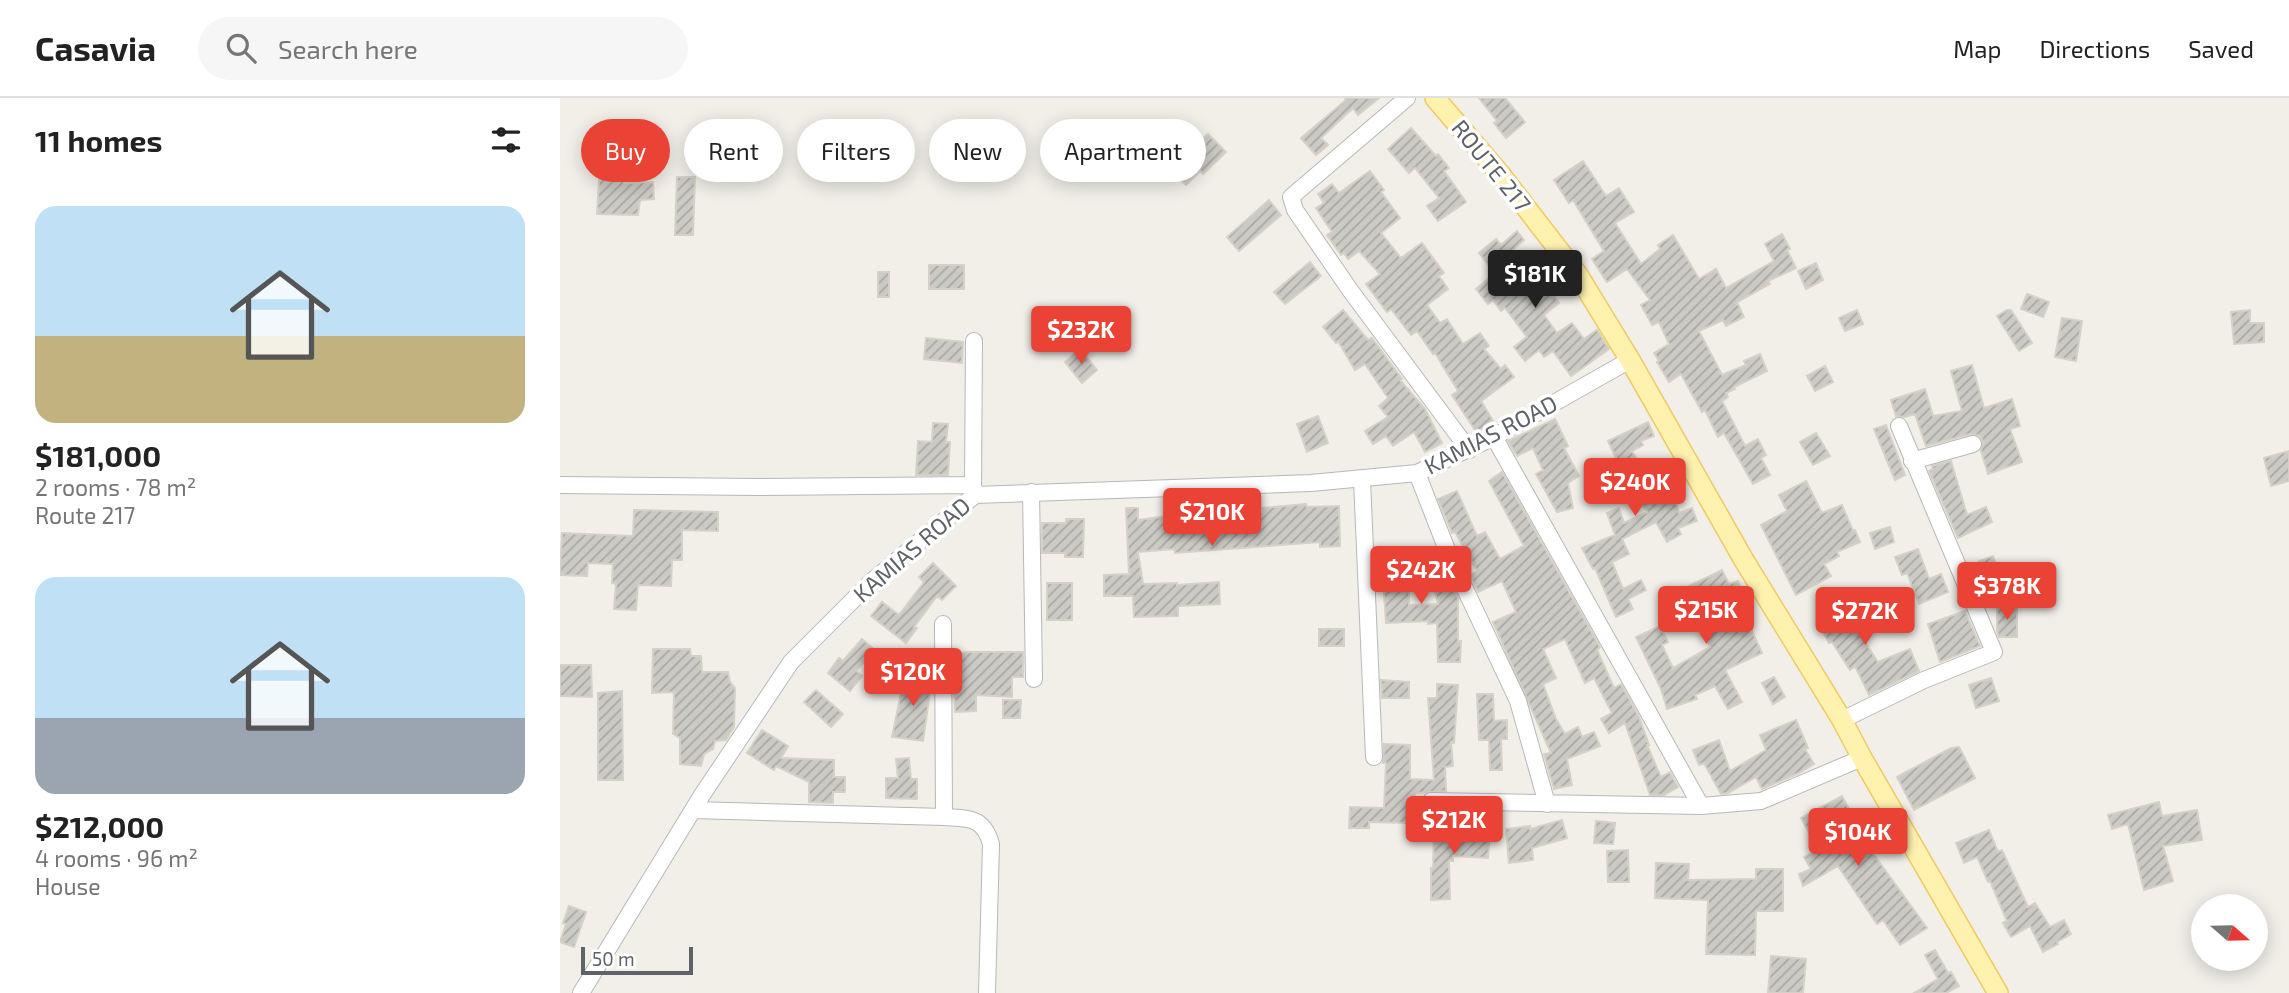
<!DOCTYPE html>
<html lang="en">
<head>
<meta charset="utf-8">
<style>
	body { margin:0; font-family:"Exo 2",sans-serif; background:#f6f6f6; color:#222; height:100vh; display:flex; flex-direction:column; font-size:26px; white-space:nowrap }
	* { box-sizing:border-box; margin:0 }
	p { font-size:23px; color:#767676 }
	.icon { flex:none; width:38px; height:38px; fill:none; stroke:currentColor; stroke-width:2; stroke-linecap:round; stroke-linejoin:round }
	.map { position:relative; flex:1; overflow:hidden }
	.drawer { display:flex; flex-direction:column; background:#fff; width:560px }
	.drawer>* { flex:none }
	.top-card { position:absolute; left:21px; top:21px; width:665px; height:63px; display:flex; gap:14px }
	.needle { width:46px; rotate:110deg }
	.buttons { position:absolute; left:1631px; top:796px; display:grid; gap:14px }
	.buttons a { display:grid; place-items:center; width:77px; height:77px; border-radius:50%; background:#fff; box-shadow:0 4px 18px #0003; font-size:35px }
	.scale { position:absolute; left:21px; bottom:18px; width:112px; box-sizing:border-box; padding-left:7px; border:4px solid #5f6368; border-top:0; font-size:19px; line-height:24px; white-space:nowrap; color:#5f6368; -webkit-text-stroke:5px #fff; paint-order:stroke }
	.price { position:absolute; translate:-50% -60px; padding:0 16px; border-radius:7px; background:#ea4335; color:#fff; font-size:23px; line-height:46px; filter:drop-shadow(0 2px 4px #0008) }
	.price::after { content:''; position:absolute; left:50%; top:42px; width:21px; height:16px; margin-left:-10px; background:inherit; clip-path:polygon(0 0,100% 0,50% 100%) }
	.price.active { background:#222; color:#fff }
	ul { padding:0; list-style:none }
	li { display:grid; align-content:center; gap:14px; height:371px; padding:0 35px }
	li span { display:grid; place-items:center; height:217px; border-radius:21px; color:#555 }
	li>.icon { margin-inline-start:auto }
	span .icon { width:126px; height:126px; fill:#fffc; stroke-width:1 }
	li b { font-size:30px }
	h2 { display:flex; justify-content:space-between; align-items:center; height:84px; padding:0 35px; font-size:30px }
	.pill { padding:0 24px; border-radius:32px; background:#fff; box-shadow:0 4px 18px #0003; font-size:24px; line-height:63px }
	.pill.active { background:#ea4335; color:#fff }
	header { display:flex; align-items:center; gap:42px; box-sizing:border-box; height:98px; padding:0 35px; background:#fff; border-bottom:2px solid #e0e0e0 }
	header strong { font-size:33px }
	nav { display:flex; gap:38px; margin-inline-start:auto; font-size:24px }
	.search { width:490px; height:63px; background:#f6f6f6; display:flex; align-items:center; gap:18px; box-sizing:border-box; padding:0 24px; border-radius:38px; color:#767676; font-size:26px }
	main { display:flex; flex:1; min-height:0 }
	.map>svg:first-child { display:block }
	.building { fill:url(#building-hatch); stroke:#d6d1c6; stroke-width:2 }
	.lines { fill:none; stroke-linecap:round; stroke-linejoin:round }
	.minor-casing { stroke:#b5b8bc; stroke-width:18 }
	.major-casing { stroke:#f2c960; stroke-width:22 }
	.minor { stroke:#fff; stroke-width:16 }
	.major { stroke:#fff2af; stroke-width:19 }
	.labels { text-anchor:middle; stroke-width:7; stroke-linejoin:round; paint-order:stroke }
	.street-label { font-size:23px; fill:#5f6368; stroke:#fff }
</style>
</head>
<body>
<header>
<strong>Casavia</strong>
<div class="search"><svg class="icon" aria-label="search" viewBox="0 0 24 24"><circle cx="10" cy="10" r="6"/><path d="M15 15l6 6"/></svg>Search here</div>
<nav><a>Map</a><a>Directions</a><a>Saved</a></nav>
</header>
<main>
<section class="drawer">
<h2>11 homes<svg class="icon" aria-label="filters" viewBox="0 0 24 24"><path d="M4 7h16M4 17h16"/><circle cx="9" cy="7" r="2"/><circle cx="15" cy="17" r="2"/></svg></h2>
<ul>
<li><span style="background:linear-gradient(#bfe0f5 60%,#c2b280 0)"><svg class="icon" aria-label="home" viewBox="0 0 24 24"><path d="M3 11l9-7 9 7M6 9v11h12V9"/></svg></span><div><b>$181,000</b><p>2 rooms · 78 m²</p><p>Route 217</p></div></li>
<li><span style="background:linear-gradient(#bfe0f5 65%,#9aa5b1 0)"><svg class="icon" aria-label="home" viewBox="0 0 24 24"><path d="M3 11l9-7 9 7M6 9v11h12V9"/></svg></span><div><b>$212,000</b><p>4 rooms · 96 m²</p><p>House</p></div></li>
</ul>
</section>
<div class="map">
<svg width="1729" height="895" viewBox="0 0 1729 895">
	<defs>
		<pattern id="building-hatch" width="6" height="6" patternUnits="userSpaceOnUse" patternTransform="scale(1.75)"><rect width="6" height="6" fill="#cccac5"/><path d="M-1 1l2-2M0 6l6-6M5 7l2-2" fill="none" stroke="#a9a8a4"/></pattern>
	</defs>
	<rect width="100%" height="100%" fill="#f1efe8"/>
	<!-- building -->
	<path class="building" d="M785,0H819L798,17L793,10L761,40L768,47L756,57L741,40L786,2Z
		M919,0H945L965,24L946,40L934,25L937,23Z
		M851,30L876,58L878,56L889,70L884,73L906,104L878,123L867,108L879,100L855,70L849,75L828,51Z
		M648,36L666,54L643,76L640,73L626,87L610,70Z
		M1023,63L1046,98L1059,90L1074,114L1055,125L1081,166L1100,151L1098,147L1113,137L1139,181L1156,171L1166,190L1214,163L1205,146L1222,136L1230,151L1227,152L1236,170L1208,183L1210,186L1177,204L1184,219L1166,228L1163,222L1139,233L1162,277L1186,267L1184,263L1200,256L1207,273L1174,289L1175,291L1166,295L1168,299L1162,303L1185,348L1198,341L1206,357L1201,360L1210,377L1193,386L1164,335L1158,339L1145,312L1142,314L1121,276L1109,284L1097,264L1099,263L1094,255L1109,246L1099,224L1092,227L1081,207L1090,202L1067,171L1047,184L1032,161L1044,153L1013,102L1009,105L994,82Z
		M810,73L824,92L821,94L840,120L821,135L841,160L862,145L884,175L879,178L888,191L867,207L880,225L887,221L903,246L920,235L929,248L924,251L941,271L945,267L954,279L921,303L935,326L917,335L892,297L898,293L875,255L873,256L857,233L851,237L831,211L827,214L806,186L820,176L799,153L788,161L784,155L781,157L767,137L772,134L756,110L764,105L758,96L772,86L779,95Z
		M117,79H135L133,137H115Z
		M39,80L65,82L64,85L93,84L94,101L80,102L78,117L37,116Z
		M709,102L721,117L679,153L667,139Z
		M957,133L964,142L948,156L949,160L964,179L982,165L991,177L983,183L999,205L984,217L997,235L1012,225L1024,241L1037,232L1049,251L1011,278L993,253L984,259L979,252L965,263L954,249L967,239L945,210L941,213L933,202L928,206L916,191L935,175L919,155L936,141L941,147Z
		M750,164L761,178L725,206L714,194Z
		M1256,165L1263,182L1246,191L1238,173Z
		M369,167H404V191H369Z
		M318,174H329V199H318Z
		M1467,196L1489,204L1483,219L1461,211Z
		M783,212L808,242L812,240L842,281L840,282L865,311L882,345L865,354L854,334L833,348L826,338L813,346L805,333L828,319L819,308L828,300L805,266L795,272L778,243L776,245L763,229Z
		M1297,212L1303,226L1285,233L1279,220Z
		M1447,212H1451L1472,245L1459,253L1437,218Z
		M1690,212V225H1704V244L1674,246L1671,214Z
		M1502,220L1522,223L1516,263L1495,259Z
		M366,240L403,244L402,265L364,261Z
		M520,251L537,272L522,285L505,264Z
		M1412,267L1424,310L1452,301L1460,328L1450,331L1462,364L1428,376L1421,353L1423,344L1420,338L1410,336L1366,348L1355,316L1345,319L1336,318L1331,302L1365,291L1373,318L1402,313L1391,273Z
		M1265,268L1273,284L1255,293L1247,278Z
		M758,318L768,345L747,354L737,326Z
		M995,321L1008,348L1004,350L1019,378L1008,385L1013,410L997,414L976,376L983,372L973,350L957,358L948,343Z
		M1088,324L1094,338L1081,343L1083,347L1072,353L1086,377L1100,368L1107,380L1102,384L1111,403L1115,402L1119,415L1132,410L1137,423L1118,430L1121,436L1107,444L1096,424L1062,441L1069,456L1052,464L1063,491L1081,482L1086,492L1068,501L1073,511L1056,519L1035,470L1033,471L1022,450L1055,437L1047,415L1059,410L1064,425L1087,414L1062,373L1048,343Z
		M373,325L388,326L386,344H390L388,377H356L358,343L372,344Z
		M1326,327L1345,377L1335,382L1314,331Z
		M1256,335L1270,358L1253,367L1240,344Z
		M1729,353V383L1711,388L1704,360Z
		M1391,363L1407,417L1426,409L1432,424L1398,440L1369,373L1373,371L1372,368Z
		M942,374L1040,549L1037,552L1054,590L1061,586L1079,619L1089,647H1087L1101,679L1110,674L1118,689L1104,697H1090L1065,625L1049,635L1041,621L1052,615L1034,580L1025,585L1005,541L983,551L996,580L983,586L996,621L1005,636L1018,629L1022,639L1034,634L1040,648L1007,661L1012,687L994,691L984,656L991,655L933,524L956,514L942,483L918,494L910,477L917,473L895,434L892,435L878,401L897,393L917,438L925,434L940,461L964,448L929,383Z
		M1246,383L1262,415L1282,407L1293,433L1295,432L1300,444L1277,454L1279,458L1264,466L1271,478L1236,497L1201,427L1227,413L1219,397Z
		M746,406L747,409L779,408L780,448L760,449V444L615,455L614,451L578,454L583,486L617,485V487L659,484L660,506L618,508V518L574,519L573,498H544V477L569,476L566,410H578V422L644,413L645,417L703,414L702,410Z
		M74,412L158,414V433L122,432V462H112L111,488L78,487L76,512L54,511L56,486L52,485L53,466L28,465L27,478L0,477L2,435L73,438Z
		M506,421H524L523,459H505V455H482V425H506Z
		M1330,429L1334,444L1315,451L1310,435Z
		M1358,451L1369,481L1381,476L1388,494L1359,506L1347,475L1342,477L1335,459Z
		M849,457V507L878,506L874,490L891,485L898,500V543H901L900,564H878L877,525L868,526V523L826,525L823,482H819L818,458Z
		M1433,458L1438,471L1441,470L1446,485L1420,493L1414,478L1423,475L1419,463Z
		M373,465L396,488L382,502L377,498L354,529L357,530L346,545L311,518L322,504L339,517L364,484L359,479Z
		M1162,472L1169,486L1178,483L1183,495L1176,498L1202,555L1165,572L1182,604L1168,611L1155,588L1135,597L1137,601L1107,611L1101,591L1076,539L1100,528L1108,544L1102,547L1113,570L1150,549L1136,519L1142,516L1127,489Z
		M487,485H512V522H487Z
		M1313,495L1320,514L1302,521L1304,526L1296,530L1318,564L1350,551L1359,573L1309,597L1295,568L1290,572L1272,544L1269,545L1258,525Z
		M1437,509H1457V539H1439L1437,533Z
		M1405,513L1420,548L1380,564L1368,526Z
		M759,531H784V548H759Z
		M302,541L315,552L296,573L302,578L290,593L268,575L279,560L283,563Z
		M93,551H130L131,558H141L142,574H168L170,584L175,590L174,629L166,642L155,643L153,651L144,656L141,668L120,666V640L113,636L114,594L92,595Z
		M407,554H463V579H452V599L416,597V613L395,614L394,592H400L394,557Z
		M0,567H31L32,599L0,598Z
		M345,576L372,580L363,643L332,639Z
		M1214,579L1225,599L1213,606L1202,585Z
		M1431,580L1439,603L1416,610L1409,587Z
		M821,582L849,584V600H822Z
		M877,586L898,587L894,645L891,644L893,668L885,669L886,693L855,695V705H849V725L809,724V730H789L790,709L824,710L826,665H823L824,646L850,647V681L874,682L868,600H877Z
		M256,592L283,616L271,629L244,604Z
		M62,593L63,682H38V595Z
		M917,596H933L934,623L947,622V641H941L942,672H930L929,642H919Z
		M443,602H461L460,620H443Z
		M1236,622L1248,650L1245,651L1254,666L1239,675L1202,691L1196,679L1168,695L1161,696L1144,665L1139,667L1133,652L1159,642L1170,673L1206,652L1200,637Z
		M202,632L228,648L221,660L274,662V679H285V694H273V705L249,704V684L216,668L214,672L187,655Z
		M1399,649L1415,680L1354,712L1337,679L1391,650Z
		M349,660L351,681H357V701L326,700V680H338L336,661Z
		M1282,698L1298,728L1304,724L1316,745L1309,750L1367,830L1340,847L1323,822L1317,826L1278,768L1243,788L1239,776L1251,771L1244,759L1258,751L1241,720Z
		M1599,704L1602,718L1637,712L1642,742L1603,748L1613,783L1584,792L1568,726L1552,731L1548,717Z
		M1002,722L1007,740L972,750L973,762L949,765L946,731L970,728V731Z
		M1036,723L1055,725L1053,746L1034,745Z
		M874,732L930,735L928,760L893,758V763H889L890,801L871,802V770H873Z
		M1429,732L1438,754L1442,752L1468,809L1475,805L1490,829L1504,822L1511,836L1497,844L1498,846L1483,854L1470,828L1451,839L1443,825L1447,823L1430,783L1428,784L1417,759L1404,765L1396,745Z
		M1068,752L1069,784H1048L1047,753Z
		M1096,765L1129,766L1128,782L1196,781V771H1223V813H1196L1195,857L1146,856L1148,802L1095,800Z
		M9,808L26,814L14,849L0,844L6,826L3,825Z
		M1375,852L1388,875L1391,874L1399,888L1386,895H1354L1378,881L1365,857Z
		M1211,858L1246,861L1243,895H1208Z"/>
	<g class="lines">
		<defs>
			<path id="minor" d="M847,0L731,99L735,112L790,192L909,352
				M934,339L1141,708
				M1352,363L1413,346
				M857,375L889,457L958,603L987,706
				M802,382L814,659
				M0,387L197,389L413,387L415,397
				M413,387L414,243
				M471,394L474,581
				M383,526L384,719
				M1282,622L1364,582L1434,554L1339,328
				M871,703L1141,708L1201,703L1302,660
				M133,712L384,719C409,721 423,718 431,746L427,895
				M21,895L142,697L231,564L310,485L415,397L751,385L857,375L934,339L1070,262"/>
			<path id="major" d="M875,0L941,77L1018,177L1070,262L1185,464L1282,622L1302,660L1438,895"/>
		</defs>
		<!-- minor casing -->
		<use href="#minor" class="minor-casing"/>
		<!-- major casing -->
		<use href="#major" class="major-casing"/>
		<!-- minor -->
		<use href="#minor" class="minor"/>
		<!-- major -->
		<use href="#major" class="major"/>
	</g>
	<g class="labels">
		<!-- street labels -->
		<g class="street-label">
			<text transform="translate(931 68) rotate(51)" y="8">ROUTE 217</text>
			<text transform="translate(931 337) rotate(-27)" y="8">KAMIAS ROAD</text>
			<text transform="translate(352 452) rotate(-41)" y="8">KAMIAS ROAD</text>
		</g>
	</g>
</svg>
<div class="buttons">
<a><svg class="needle" viewBox="-14 -14 28 28"><path d="M0-13l5 13h-10z" fill="#e53935"/><path d="M0 13l5-13h-10z" fill="#767676"/></svg></a>
</div>
<div class="scale">50 m</div>
<b class="price active" style="left:975px;top:212px">$181K</b>
<b class="price" style="left:521px;top:268px">$232K</b>
<b class="price" style="left:1075px;top:420px">$240K</b>
<b class="price" style="left:652px;top:450px">$210K</b>
<b class="price" style="left:861px;top:508px">$242K</b>
<b class="price" style="left:1447px;top:524px">$378K</b>
<b class="price" style="left:1146px;top:548px">$215K</b>
<b class="price" style="left:1305px;top:549px">$272K</b>
<b class="price" style="left:353px;top:610px">$120K</b>
<b class="price" style="left:894px;top:758px">$212K</b>
<b class="price" style="left:1298px;top:770px">$104K</b>
<div class="top-card">
<a class="pill active">Buy</a>
<a class="pill">Rent</a>
<a class="pill">Filters</a>
<a class="pill">New</a>
<a class="pill">Apartment</a>
</div>
</div>
</main>
</body>
</html>
